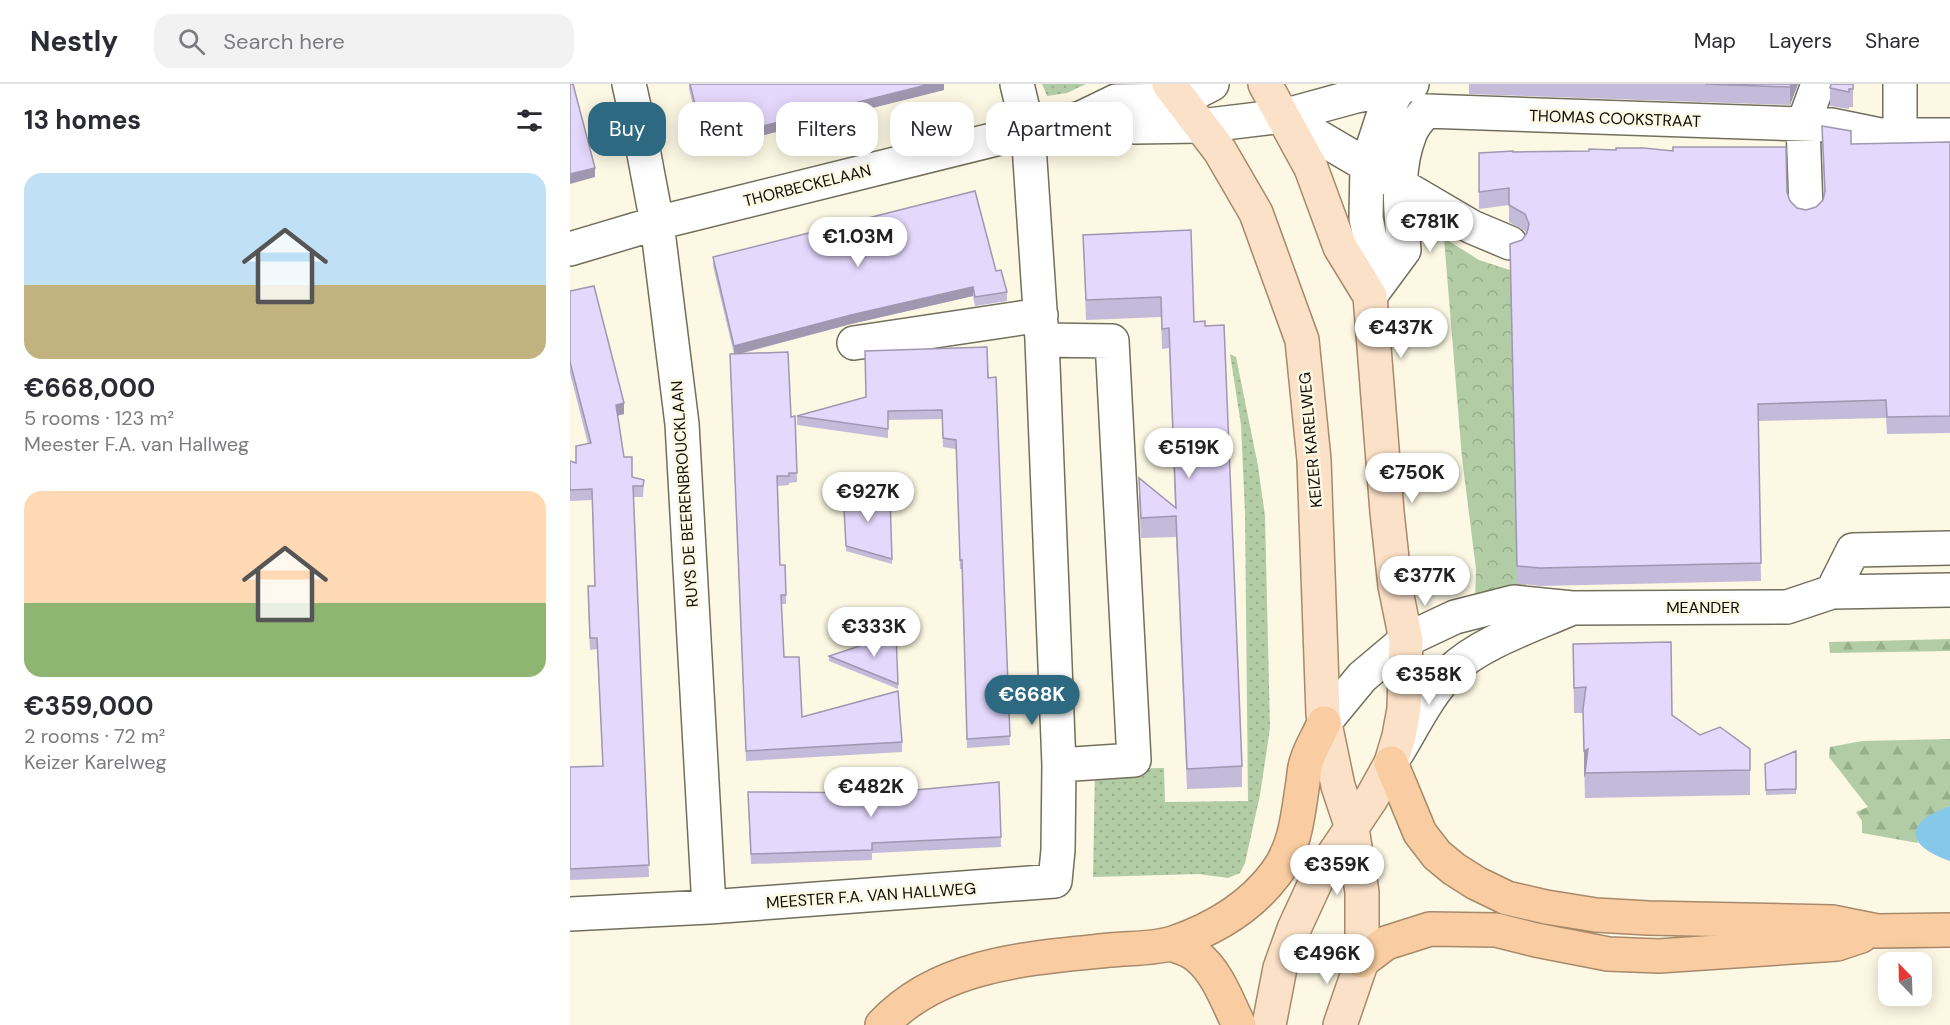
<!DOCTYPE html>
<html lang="en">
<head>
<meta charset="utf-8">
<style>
	body { margin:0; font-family:"DM Sans",sans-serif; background:#f2f2f3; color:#2b2b33; height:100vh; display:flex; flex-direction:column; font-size:22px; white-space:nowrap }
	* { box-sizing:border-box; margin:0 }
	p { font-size:20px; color:#7c7c81 }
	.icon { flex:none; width:33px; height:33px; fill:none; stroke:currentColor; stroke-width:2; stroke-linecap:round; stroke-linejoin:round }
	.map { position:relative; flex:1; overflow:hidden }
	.drawer { display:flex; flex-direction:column; background:#fff; width:570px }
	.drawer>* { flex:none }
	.banner { position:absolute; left:18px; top:18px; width:570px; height:54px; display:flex; gap:12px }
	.needle { width:39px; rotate:337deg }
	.buttons { position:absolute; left:1308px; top:868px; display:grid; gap:12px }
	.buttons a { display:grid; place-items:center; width:54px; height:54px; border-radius:12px; background:#fff; box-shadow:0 3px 15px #0003; font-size:30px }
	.price { position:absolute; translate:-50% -51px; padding:0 14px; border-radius:21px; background:#fff; color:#222; font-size:20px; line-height:39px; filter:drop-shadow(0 2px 3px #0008) }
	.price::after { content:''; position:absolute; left:50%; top:36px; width:18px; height:14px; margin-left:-9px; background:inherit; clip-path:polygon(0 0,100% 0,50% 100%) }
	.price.selected { background:#2d6a81; color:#fff }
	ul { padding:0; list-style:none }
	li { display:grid; align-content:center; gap:12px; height:318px; padding:0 24px }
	li span { display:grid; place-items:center; height:186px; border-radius:18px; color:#555 }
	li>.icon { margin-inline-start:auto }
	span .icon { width:108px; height:108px; fill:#fffc; stroke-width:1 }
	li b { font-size:26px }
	h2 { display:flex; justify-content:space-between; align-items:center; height:72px; padding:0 24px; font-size:26px }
	.chip { padding:0 21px; border-radius:18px; background:#fff; box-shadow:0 3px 15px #0003; font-size:21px; line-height:54px }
	.chip.selected { background:#2d6a81; color:#fff }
	header { display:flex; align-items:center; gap:36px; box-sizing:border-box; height:84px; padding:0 30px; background:#fff; border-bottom:2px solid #e1e1e2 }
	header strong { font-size:28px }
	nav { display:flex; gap:33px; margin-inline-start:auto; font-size:21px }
	.search { width:420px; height:54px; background:#f2f2f3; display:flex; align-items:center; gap:15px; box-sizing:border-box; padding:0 21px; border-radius:18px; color:#7c7c81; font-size:22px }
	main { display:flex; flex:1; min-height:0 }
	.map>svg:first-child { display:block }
	.grass { fill:url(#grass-dots) }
	.forest { fill:url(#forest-firs) }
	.park { fill:url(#park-crowns) }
	.water { fill:#85c8e9 }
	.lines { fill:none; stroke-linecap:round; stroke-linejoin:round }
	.minor-casing { stroke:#736f5d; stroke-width:36 }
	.major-casing { stroke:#a7896b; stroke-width:36 }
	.highway-casing { stroke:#a7896b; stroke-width:36 }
	.minor { stroke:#fff; stroke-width:33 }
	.major { stroke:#fbe1c7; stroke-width:33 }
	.highway { stroke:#f9cda1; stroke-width:33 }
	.wall { fill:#c4bad9 }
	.shaded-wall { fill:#a097b0 }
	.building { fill:#e4d8fc; stroke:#a097b0; stroke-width:1.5 }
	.labels { text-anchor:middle; stroke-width:5; stroke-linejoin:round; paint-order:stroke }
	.street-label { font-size:16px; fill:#0e0c06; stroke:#fcf8e3 }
</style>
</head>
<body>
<header>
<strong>Nestly</strong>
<div class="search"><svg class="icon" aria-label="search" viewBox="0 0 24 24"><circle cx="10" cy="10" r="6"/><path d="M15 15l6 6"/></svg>Search here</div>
<nav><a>Map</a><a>Layers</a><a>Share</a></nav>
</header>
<main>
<section class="drawer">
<h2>13 homes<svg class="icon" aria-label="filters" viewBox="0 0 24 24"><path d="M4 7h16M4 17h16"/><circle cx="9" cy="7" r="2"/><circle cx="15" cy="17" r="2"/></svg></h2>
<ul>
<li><span style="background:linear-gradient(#bfe0f5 60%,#c2b280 0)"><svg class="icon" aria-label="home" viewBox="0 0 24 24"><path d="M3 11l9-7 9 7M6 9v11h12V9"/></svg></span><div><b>€668,000</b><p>5 rooms · 123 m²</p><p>Meester F.A. van Hallweg</p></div></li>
<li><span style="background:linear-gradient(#ffd9b3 60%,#8fb573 0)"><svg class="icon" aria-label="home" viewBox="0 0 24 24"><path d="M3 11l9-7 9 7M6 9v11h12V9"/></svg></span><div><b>€359,000</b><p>2 rooms · 72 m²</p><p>Keizer Karelweg</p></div></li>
</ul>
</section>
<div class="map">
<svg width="1380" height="941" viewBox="0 0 1380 941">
	<defs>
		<pattern id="grass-dots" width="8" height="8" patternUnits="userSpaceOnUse" patternTransform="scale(1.5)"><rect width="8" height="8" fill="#b2cda6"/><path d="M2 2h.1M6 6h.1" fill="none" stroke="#98af8d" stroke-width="1.8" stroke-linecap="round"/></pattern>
		<pattern id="forest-firs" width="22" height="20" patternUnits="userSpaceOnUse" patternTransform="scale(1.5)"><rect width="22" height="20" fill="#b2cda6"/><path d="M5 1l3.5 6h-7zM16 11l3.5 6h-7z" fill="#98af8d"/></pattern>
		<pattern id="park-crowns" width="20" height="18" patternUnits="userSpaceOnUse" patternTransform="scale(1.5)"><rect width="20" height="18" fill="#b2cda6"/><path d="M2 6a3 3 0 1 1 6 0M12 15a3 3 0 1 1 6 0" fill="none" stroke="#98af8d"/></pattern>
	</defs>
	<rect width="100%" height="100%" fill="#fcf8e3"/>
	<!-- grass -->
	<path class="grass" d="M472,0H516L497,9L477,12Z
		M660,270L666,273L688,382L695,432L700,644L690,711L675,779L670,789L658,794L629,790L523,793L525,685L594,684L595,718L678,717L675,429L671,341Z"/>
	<!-- forest -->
	<path class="forest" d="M1380,555V567L1260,569L1259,558Z
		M1380,655V722L1358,733L1347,754L1348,759L1292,749V737L1286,728L1298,723L1259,673L1260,663L1292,657Z"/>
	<!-- park -->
	<path class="park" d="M874,154L909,176L946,188L956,503L905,517L906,485L892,374Z"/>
	<!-- water -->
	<path class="water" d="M1380,722V777C1360,770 1328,754 1358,732C1365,728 1373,725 1380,722Z"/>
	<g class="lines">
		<defs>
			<path id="minor" d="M59,0L70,49L87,139L112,340L139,823
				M713,32L902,143L940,159
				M511,34L565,43L630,42L713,32L786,12L829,4L842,0
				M1330,51V0
				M1236,125L1233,41L1248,0
				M0,165L87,139L511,34L546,17L611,16L642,0
				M800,212L834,166C831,127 825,87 840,50C843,41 850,34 856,27L1261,41L1310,51H1380
				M800,212L801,159L796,134L797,81L813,32L829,4
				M472,256L542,257L564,676L489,681
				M284,259L471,231
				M1262,508L1283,466L1380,464
				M754,639L792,593L836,556L885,533L944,518L1002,524L1217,523L1262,508L1380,506
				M827,669C844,641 858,611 881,587C909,559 964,541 1000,525
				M0,830L139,823L485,797L488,766L489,681L472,256L458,46L447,0"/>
			<path id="major" d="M599,0L650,67L686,129L732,256L744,376L753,630L768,702L782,744L792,808V877L770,941
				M695,0L741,84L770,163L800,212L817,428L825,502L836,556L834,625L829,652L821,679L801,715L747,795L724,845L710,884L699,941"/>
			<path id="highway" d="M821,679L850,749L867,771L884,785L906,799L937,814L976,823L1026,831L1078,834L1262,838L1307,847L1380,846
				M601,860C609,863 620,866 627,872C648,889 657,917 669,941
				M792,877L816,859L860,845L926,846L966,856L1038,870L1089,872L1267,860L1291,852
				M312,941C369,879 461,874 540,866C559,864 585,865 603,859C644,845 680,824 706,789C726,763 728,729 733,698C734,691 734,683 737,676C741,663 749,651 754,639"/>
		</defs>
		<!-- minor casing -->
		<use href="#minor" class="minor-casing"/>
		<!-- major casing -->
		<use href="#major" class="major-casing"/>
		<!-- highway casing -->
		<use href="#highway" class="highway-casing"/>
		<!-- minor -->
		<use href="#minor" class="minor"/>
		<!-- major -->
		<use href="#major" class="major"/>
		<!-- highway -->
		<use href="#highway" class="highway"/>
	</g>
	<!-- wall -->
	<path class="wall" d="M119,0H374V6L134,66L119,5Z
		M899,0H1228L1220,21L899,10Z
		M1283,0V23H1279V25L1260,22V4Z
		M1252,42L1281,60L1380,58V349L1317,350L1316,334L1188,337L1191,497L970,502L947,499L940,177L952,156L956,151L955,147L939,138V121L909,125V69L943,68L1217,108L1220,117L1227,124L1236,126L1246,123L1253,116L1254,110Z
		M513,151L624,238L672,682V703L617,705L606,453L571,454L569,414V394L605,423L599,264L592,265L591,233L516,236Z
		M143,173L426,187L437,208V217L405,222L403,212L281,240L170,270L221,333L225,332L227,398L219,399V401L208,402L210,481L216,511V520H211L214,573L232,633L332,658V668L176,677L160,279L164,270L143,182Z
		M0,207L54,330L47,332L54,373L62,393L74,396L73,413H63L79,793L0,796V683L33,682L27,565L20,566L18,514V502H25L22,416L0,417V377L6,378L18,360L0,289Z
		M417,263L440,661L397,664L392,485H390L386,365L373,363L372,335L318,336V354L227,341V332L296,314Z
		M273,406L322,475V480L276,467Z
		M1003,560L1130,651L1180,665V711L1015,714L1013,629H1004Z
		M259,572L328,600V605L259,577Z
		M1226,667V710L1196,711L1195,680Z
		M429,698L431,763L302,769V776L181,780L178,718L314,709Z"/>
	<!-- shaded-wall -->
	<path class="shaded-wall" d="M360,0H374V6L134,66V57Z
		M1221,0H1228L1220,21V3Z
		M25,84V93L0,100V90Z
		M403,203V212L281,240L164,271V262L281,231Z
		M54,319V330L46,332V321Z
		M1018,665L1015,692L1014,693V667Z"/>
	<!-- building -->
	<path class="building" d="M0,0H3L25,84L0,90Z
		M120,0H360L134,57Z
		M1135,0H1221L1220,3Z
		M1261,0H1283V5H1279V8L1260,4Z
		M1252,42L1281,47V60L1380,58V332L1317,333L1316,316L1188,320L1191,479L970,484L947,482L940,160L952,156L957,149L959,140L955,130L939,121V104L909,108V69L943,67V68L1019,67V65L1046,66V64H1074L1103,67V63H1216L1217,108L1220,117L1227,124L1236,126L1246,123L1253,116L1255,107Z
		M405,107L426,187L431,186L437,208L405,213L403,203L281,231L164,262L143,173Z
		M621,146L624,238L635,237V242L654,241L672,682L617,685L606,432L571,434L569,394L606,424L599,244L592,245L591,213L516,216L513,151Z
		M24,202L54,319L46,321L54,373H62V393L74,396L73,402H63L79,781L0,785V683L33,682L27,554H20L18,502H25L22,405L0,406V377L6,379V362L21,359L0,278V207Z
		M417,263L418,294L426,293L440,652L397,655L392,476H390L386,356L373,354L372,326L318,327V345L227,332L296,313L295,267Z
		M218,268L221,333L225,332L227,389H219V392H207L210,481H215L216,511H211L214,573H229L232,633L328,607L332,658L176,667L160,270Z
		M273,406L320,413L322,475L276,462Z
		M326,550L328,600L259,572Z
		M1101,558L1102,631L1130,651L1150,643L1180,665V686L1015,689L1018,665L1014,667L1013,625L1016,603L1004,604L1003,560Z
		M1226,667V705L1196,706L1195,680Z
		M429,698L431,753L302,759V766L181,770L178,708L314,709Z"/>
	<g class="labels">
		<!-- street labels -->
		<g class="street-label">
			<text transform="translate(1045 34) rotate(2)" y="6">THOMAS COOKSTRAAT</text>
			<text transform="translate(237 101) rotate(-14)" y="6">THORBECKELAAN</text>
			<text transform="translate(740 356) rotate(-95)" y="6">KEIZER KARELWEG</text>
			<text transform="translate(114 410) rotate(-94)" y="6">RUYS DE BEERENBROUCKLAAN</text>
			<text x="1133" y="529">MEANDER</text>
			<text transform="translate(301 811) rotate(-4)" y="6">MEESTER F.A. VAN HALLWEG</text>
		</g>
	</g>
</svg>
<div class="buttons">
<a><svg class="needle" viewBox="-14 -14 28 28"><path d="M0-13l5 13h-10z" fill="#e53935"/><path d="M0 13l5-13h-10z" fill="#7c7c81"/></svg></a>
</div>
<b class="price" style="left:860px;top:169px">€781K</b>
<b class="price" style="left:288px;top:184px">€1.03M</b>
<b class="price" style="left:831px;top:275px">€437K</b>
<b class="price" style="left:619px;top:395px">€519K</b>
<b class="price" style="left:842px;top:420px">€750K</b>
<b class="price" style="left:298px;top:439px">€927K</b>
<b class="price" style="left:855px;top:523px">€377K</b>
<b class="price" style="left:304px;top:574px">€333K</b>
<b class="price" style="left:859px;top:622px">€358K</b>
<b class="price selected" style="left:462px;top:642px">€668K</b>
<b class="price" style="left:301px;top:734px">€482K</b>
<b class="price" style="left:767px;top:812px">€359K</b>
<b class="price" style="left:757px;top:901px">€496K</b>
<div class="banner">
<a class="chip selected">Buy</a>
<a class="chip">Rent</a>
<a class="chip">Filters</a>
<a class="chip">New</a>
<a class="chip">Apartment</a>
</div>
</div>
</main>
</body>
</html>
